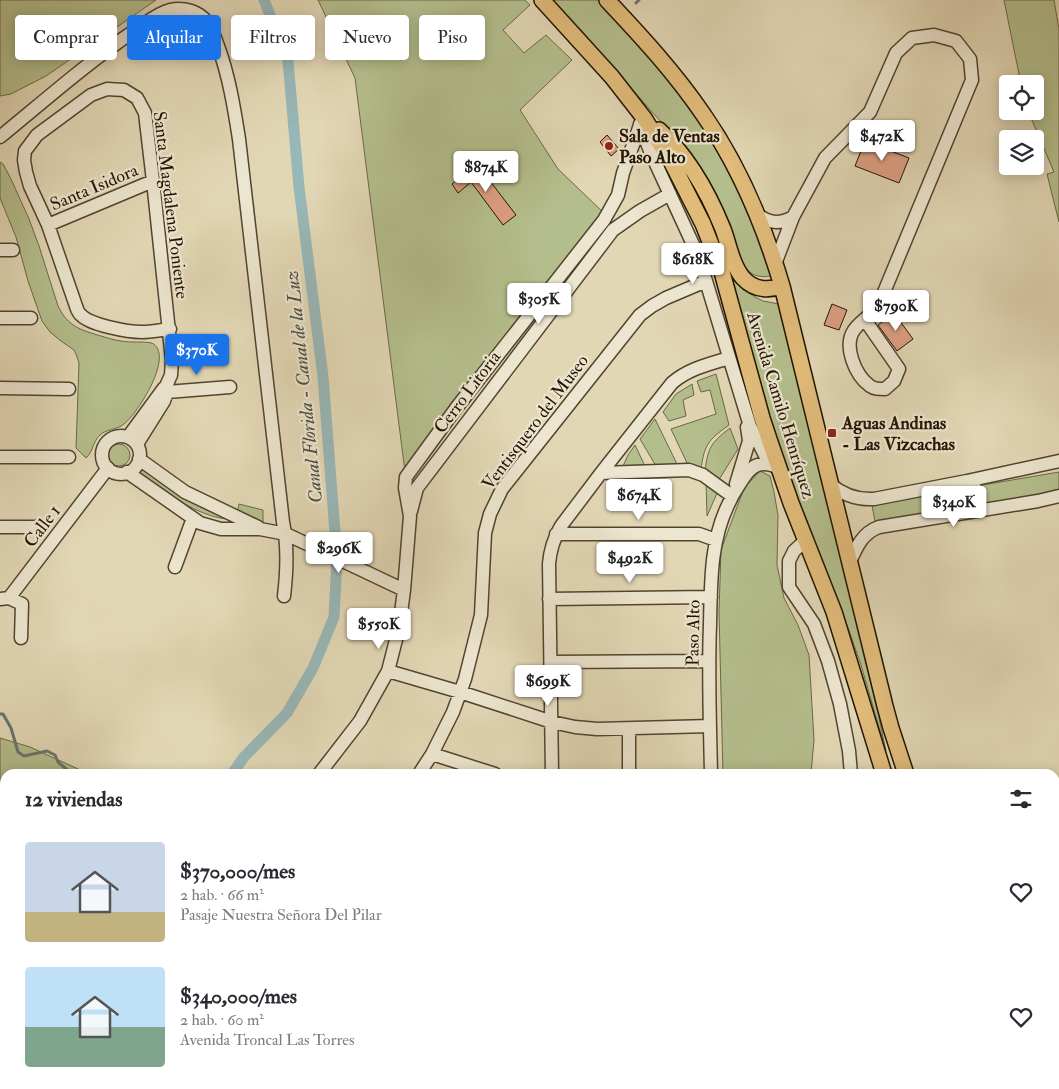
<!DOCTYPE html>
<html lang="es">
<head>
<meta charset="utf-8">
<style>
	body { margin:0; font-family:"IM FELL Double Pica",serif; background:#f2f2f3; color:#2b2b33; height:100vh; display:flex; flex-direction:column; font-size:19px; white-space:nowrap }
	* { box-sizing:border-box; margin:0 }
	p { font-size:16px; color:#7c7c81 }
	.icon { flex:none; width:28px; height:28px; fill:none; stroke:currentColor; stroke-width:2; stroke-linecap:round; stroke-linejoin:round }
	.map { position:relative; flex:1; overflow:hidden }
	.details { position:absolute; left:0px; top:769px; width:1060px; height:321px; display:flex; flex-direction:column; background:#fff; border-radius:15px 15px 0 0; box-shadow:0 2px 12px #0003 }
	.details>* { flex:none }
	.top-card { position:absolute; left:15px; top:15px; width:500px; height:45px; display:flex; gap:10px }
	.controls { position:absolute; left:999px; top:75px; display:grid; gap:10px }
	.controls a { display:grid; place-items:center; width:45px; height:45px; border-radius:5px; background:#fff; box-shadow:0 2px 12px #0003; font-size:25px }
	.price { position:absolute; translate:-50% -42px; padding:0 11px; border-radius:5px; background:#fff; color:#222; font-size:16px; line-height:32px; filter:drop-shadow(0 1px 2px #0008) }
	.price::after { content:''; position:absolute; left:50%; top:30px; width:15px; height:11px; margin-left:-8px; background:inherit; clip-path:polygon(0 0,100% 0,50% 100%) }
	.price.on { background:#1a73e8; color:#fff }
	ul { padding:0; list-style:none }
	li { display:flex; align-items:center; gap:15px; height:125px; padding:0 25px }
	li span { display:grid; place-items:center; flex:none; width:140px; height:100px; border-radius:5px; color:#555 }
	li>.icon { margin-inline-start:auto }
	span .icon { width:60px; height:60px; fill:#fffc; stroke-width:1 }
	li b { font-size:21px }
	h2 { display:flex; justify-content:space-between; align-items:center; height:60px; padding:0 25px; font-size:21px }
	.pill { padding:0 18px; border-radius:5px; background:#fff; box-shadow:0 2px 12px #0003; font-size:18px; line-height:45px }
	.pill.on { background:#1a73e8; color:#fff }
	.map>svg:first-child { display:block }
	.green { fill:#b4be8c; stroke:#6a6847 }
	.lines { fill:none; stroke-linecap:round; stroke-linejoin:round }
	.stream { stroke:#68756f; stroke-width:3 }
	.canal { stroke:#98b7b7; stroke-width:11 }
	.building { fill:#dd9f82; stroke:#211302 }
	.minor-casing { stroke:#51442f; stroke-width:15 }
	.major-casing { stroke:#211302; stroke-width:18 }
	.minor { stroke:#ece5cf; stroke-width:12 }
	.major { stroke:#e1bc7a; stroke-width:15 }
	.poi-dot { fill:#8f2418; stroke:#ece5cf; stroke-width:2 }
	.labels { text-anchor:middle; stroke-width:4.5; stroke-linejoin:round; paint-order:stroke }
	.poi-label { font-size:18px; font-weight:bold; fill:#211302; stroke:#ece5cf; text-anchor:start }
	.street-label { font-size:18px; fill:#211302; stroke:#ece5cf }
	.water-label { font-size:19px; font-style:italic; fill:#4b4c41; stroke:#ece5cf }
</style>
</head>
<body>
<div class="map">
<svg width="1059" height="1089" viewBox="0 0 1059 1089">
	<rect width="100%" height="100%" fill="#e2d7b5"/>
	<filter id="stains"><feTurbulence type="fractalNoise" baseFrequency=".004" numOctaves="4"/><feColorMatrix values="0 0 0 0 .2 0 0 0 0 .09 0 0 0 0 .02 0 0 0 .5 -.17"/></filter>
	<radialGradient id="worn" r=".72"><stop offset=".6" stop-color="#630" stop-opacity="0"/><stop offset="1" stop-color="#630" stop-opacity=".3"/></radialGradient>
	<!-- green -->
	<path class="green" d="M0,0H156L46,76L11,94L0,96Z
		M318,0H525L530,5L503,30L524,53L546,35L572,60L520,110L558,169L607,216L405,472L355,78Z
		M553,0H599L640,45L686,103L711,139L746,204L772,276C752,279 747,271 738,256L688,151L652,112L588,38Z
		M1004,0H1054L1059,29V222L1047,174L1054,172L1028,111H1035V84H1021Z
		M0,162L3,164L11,179L29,219L39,246L58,306C68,327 81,330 101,336C108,338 114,340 121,341C131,343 142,341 152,343C175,355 138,413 124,424C117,430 106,429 100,435C93,441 93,452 86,458L76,448L79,363L76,354L74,350L61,341L50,332L42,321L28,281L16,237L0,198Z
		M680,162L693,179L711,217L730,269L739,285L755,297L763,301L779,304L859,624L886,751L861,665L841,608L780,452Z
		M716,374L729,425C708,440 704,445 701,470L688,465L671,429L716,414L710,390L701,392L697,381Z
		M692,384L694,395L683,400L686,416L669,421L663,412L676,394Z
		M655,419L678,466H656L640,439Z
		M730,428L738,449L720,478L717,480L705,471C708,447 711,443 730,428Z
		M108 455a11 11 0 1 1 22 0a11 11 0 1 1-22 0Z
		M635,445L645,466H623L628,455Z
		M144,469C161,482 179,495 198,505C207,510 218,513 227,519C199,517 163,491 140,475L141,470Z
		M760,471L770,476L774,492L778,515L777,565L784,598L798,625L809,655L814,740L811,774H723L719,612L721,550L744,488Z
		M1059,472V493L982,505L977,486Z
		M706,482L718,491L707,516Z
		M963,489C972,493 973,502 966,508L875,522L872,505Z
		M239,504L263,510V523L249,519L237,514Z
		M0,738L30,747L89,774H5V1085H141L137,1089H0Z
		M594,1085H721L716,1089H597Z"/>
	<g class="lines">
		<!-- stream -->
		<path class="stream" d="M636,3L639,0
			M0,714H3L11,728L18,752L24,756L47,751L55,755L58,762L72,774"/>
		<!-- canal -->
		<path class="canal" d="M232,774L244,757L287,713L313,668L334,617L337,558L323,377L299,187L288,61L264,0
			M247,1085L249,1089"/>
	</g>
	<!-- building -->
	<path class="building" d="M607,135L619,149L611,156L600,142Z
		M865,141L909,158L899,183L855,166Z
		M477,164L516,215L503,225L471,182L458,193L452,184Z
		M832,304L847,310L839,330L824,325Z
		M894,313L913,339L897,351L878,325Z"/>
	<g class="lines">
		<defs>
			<path id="minor" d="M640,124L650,151L696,251L706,281L750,426L769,463
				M0,137C44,101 87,63 134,31C145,24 157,13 170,10C184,7 198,11 207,22C213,29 215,38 218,46C229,76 234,107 239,139L283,522C288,546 287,571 284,596
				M758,215C771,224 780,224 793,217
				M48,225L153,181
				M0,250H13
				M775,264L793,217L825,158L870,112L896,53L912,38L934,35L956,41L970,59L972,80L877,309C871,314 859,323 854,330C843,346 855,375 870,386C874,389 879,389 885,389L894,381L899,369L865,320
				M0,318H31
				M0,388L69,389
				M167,392L230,387
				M102 455a19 19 0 1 1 38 0a19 19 0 1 1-38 0Z
				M128,437L164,388
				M137,444L164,401L167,392V384L171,375L172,360L153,181L145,113L137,98L124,90L107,89L91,95L37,135L25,151L24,160L26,172L30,186L48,225L77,309C78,311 79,314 81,315C90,325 128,332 142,332C151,332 160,330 170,329
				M0,457H69
				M139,459L185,492L258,527
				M127,472L200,523L221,529H260L286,534L404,590
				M601,473L689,470L703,475L732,496
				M967,481C980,488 981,499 973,511
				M736,484L749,441L747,427
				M830,484C843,495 857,500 874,499L967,481L1059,461
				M411,511L417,488L613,230L640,211L670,194
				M0,527H38
				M556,534H699L716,540
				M806,540L794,551L789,561V587L814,624L828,661L840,704L849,751L851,774
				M849,564C856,548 862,533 879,527L1038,501L1059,496
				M175,567L193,518
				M9,598L22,604L21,638
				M0,599L9,598L108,468
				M549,599L711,597
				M551,662L709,661
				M388,671L460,692L552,722L575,727L597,729L710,726
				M432,754L495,774
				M319,774L360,721L388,671L399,628L404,590L410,516L405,488L406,477L457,407L604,220L618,195L623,173L640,125
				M419,774L432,754L453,712L465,679L481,615L485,533L490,514L502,489L640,315L652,306L666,298L706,281
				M552,774L549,564C550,550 554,538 561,526L601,473L672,383C688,369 709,364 729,358
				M629,774V729
				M711,774C710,724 708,674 710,625C711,584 710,542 728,505C731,498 735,491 739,485C748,470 756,459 775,466
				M1055,934L1059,920
				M1055,1047L1059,1049
				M323,1085L325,1089
				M472,1085V1089
				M208,1089L221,1087L232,1089
				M408,1089L419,1086L437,1085
				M816,1089V1085"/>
			<path id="major" d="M542,0L612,77L644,118L671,161L703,224L722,272L762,418L770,442L791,503L834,612L884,774
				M607,0C641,36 675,73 703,114C740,167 764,225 782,286L885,706L891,728L906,774
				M659,130C689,157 708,192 723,229C729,245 732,265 743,278C754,290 767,291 782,286
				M1055,895L1059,896
				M1055,913L1059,915
				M977,1085L978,1089
				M996,1085L997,1089"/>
		</defs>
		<!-- minor casing -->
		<use href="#minor" class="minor-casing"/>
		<!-- major casing -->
		<use href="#major" class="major-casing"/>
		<!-- minor -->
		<use href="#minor" class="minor"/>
		<!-- major -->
		<use href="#major" class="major"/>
	</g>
	<!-- markers -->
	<g class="poi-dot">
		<circle cx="609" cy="146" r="5"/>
		<rect x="827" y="428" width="10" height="10" rx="2.5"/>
	</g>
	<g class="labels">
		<!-- poi labels -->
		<g class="poi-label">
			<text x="619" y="142">Sala de Ventas<tspan x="619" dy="21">Paso Alto</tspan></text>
			<text x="842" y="429">Aguas Andinas<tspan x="842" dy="21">- Las Vizcachas</tspan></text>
		</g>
		<!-- street labels -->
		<g class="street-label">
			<text transform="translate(94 187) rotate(-23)" y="6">Santa Isidora</text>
			<text transform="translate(171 205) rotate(83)" y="6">Santa Magdalena Poniente</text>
			<text transform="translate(467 392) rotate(-53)" y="6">Cerro Litoria</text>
			<text transform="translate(781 405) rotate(73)" y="6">Avenida Camilo Henríquez</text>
			<text transform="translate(535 422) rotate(-53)" y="6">Ventisquero del Museo</text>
			<text transform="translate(42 526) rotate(-53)" y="6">Calle 1</text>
			<text transform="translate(693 633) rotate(-89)" y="6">Paso Alto</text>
		</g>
		<!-- water labels -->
		<g class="water-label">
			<text transform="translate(303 387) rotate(-96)" y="7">Canal Florida - Canal de la Luz</text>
		</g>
	</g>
	<rect width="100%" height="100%" filter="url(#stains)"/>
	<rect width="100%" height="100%" fill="url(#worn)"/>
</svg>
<div class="controls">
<a><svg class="icon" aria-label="locate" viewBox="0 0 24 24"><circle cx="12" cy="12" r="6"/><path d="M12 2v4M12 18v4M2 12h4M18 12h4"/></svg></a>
<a><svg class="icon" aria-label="layers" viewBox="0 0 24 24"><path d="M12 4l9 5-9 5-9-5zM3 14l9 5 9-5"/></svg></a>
</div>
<b class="price" style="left:882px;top:162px">$472K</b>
<b class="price" style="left:486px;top:193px">$874K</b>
<b class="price" style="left:693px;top:285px">$618K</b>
<b class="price" style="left:539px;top:325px">$305K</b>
<b class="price" style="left:896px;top:332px">$790K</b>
<b class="price on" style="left:197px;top:376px">$370K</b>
<b class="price" style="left:639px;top:521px">$674K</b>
<b class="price" style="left:954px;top:528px">$340K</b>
<b class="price" style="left:339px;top:574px">$296K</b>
<b class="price" style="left:630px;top:584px">$492K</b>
<b class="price" style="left:379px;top:650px">$550K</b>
<b class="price" style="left:548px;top:707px">$699K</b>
<div class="top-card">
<a class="pill">Comprar</a>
<a class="pill on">Alquilar</a>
<a class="pill">Filtros</a>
<a class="pill">Nuevo</a>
<a class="pill">Piso</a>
</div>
<section class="details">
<h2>12 viviendas<svg class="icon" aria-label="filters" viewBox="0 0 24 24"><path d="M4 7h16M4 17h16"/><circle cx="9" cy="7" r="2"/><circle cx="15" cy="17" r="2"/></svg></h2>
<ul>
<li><span style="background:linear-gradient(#c9d6e8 70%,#c2b280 0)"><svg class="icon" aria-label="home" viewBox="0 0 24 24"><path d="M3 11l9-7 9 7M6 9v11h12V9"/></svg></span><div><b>$370,000/mes</b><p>2 hab. · 66 m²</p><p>Pasaje Nuestra Señora Del Pilar</p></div><svg class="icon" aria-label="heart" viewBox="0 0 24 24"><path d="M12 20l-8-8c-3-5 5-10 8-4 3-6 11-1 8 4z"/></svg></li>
<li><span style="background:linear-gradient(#bfe0f5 60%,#7fa58c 0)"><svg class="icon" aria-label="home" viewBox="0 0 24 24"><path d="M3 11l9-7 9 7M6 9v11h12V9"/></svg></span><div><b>$340,000/mes</b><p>2 hab. · 60 m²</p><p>Avenida Troncal Las Torres</p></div><svg class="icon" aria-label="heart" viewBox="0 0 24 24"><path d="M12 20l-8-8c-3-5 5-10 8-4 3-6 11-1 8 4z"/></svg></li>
</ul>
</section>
</div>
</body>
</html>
